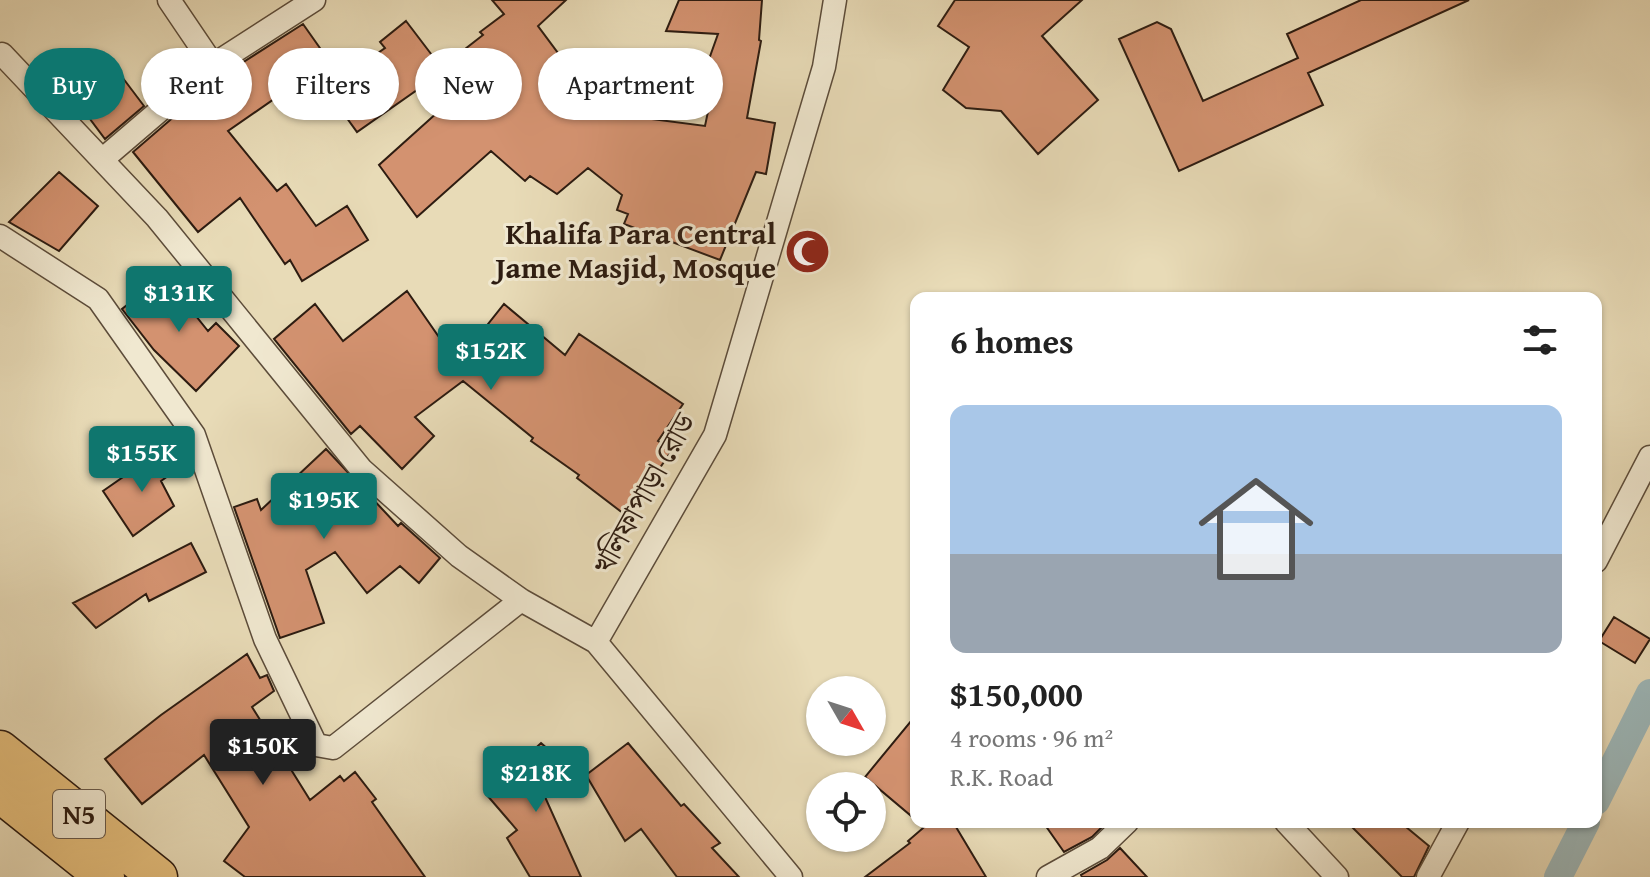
<!DOCTYPE html>
<html lang="en">
<head>
<meta charset="utf-8">
<style>
	body { margin:0; font-family:"Gentium Book Plus","Noto Serif Bengali",serif; background:#f6f6f6; color:#222; height:100vh; display:flex; flex-direction:column; font-size:30px; white-space:nowrap }
	* { box-sizing:border-box; margin:0 }
	p { font-size:26px; color:#767676 }
	.icon { flex:none; width:44px; height:44px; fill:none; stroke:currentColor; stroke-width:2; stroke-linecap:round; stroke-linejoin:round }
	.map { position:relative; flex:1; overflow:hidden }
	.side { position:absolute; left:910px; top:292px; width:692px; height:536px; display:flex; flex-direction:column; background:#fff; border-radius:16px; box-shadow:0 2px 6px #0004 }
	.side>* { flex:none }
	.hud { position:absolute; left:24px; top:48px; width:760px; height:72px; display:flex; gap:16px }
	.needle { width:52px; rotate:129deg }
	.fabs { position:absolute; left:806px; top:676px; display:grid; gap:16px }
	.fabs a { display:grid; place-items:center; width:80px; height:80px; border-radius:50%; background:#fff; box-shadow:0 2px 6px #0004; font-size:40px }
	.price { position:absolute; translate:-50% -68px; padding:0 18px; border-radius:8px; background:#0f766e; color:#fff; font-size:26px; line-height:52px; filter:drop-shadow(0 2px 4px #0008) }
	.price::after { content:''; position:absolute; left:50%; top:48px; width:24px; height:18px; margin-left:-12px; background:inherit; clip-path:polygon(0 0,100% 0,50% 100%) }
	.price.active { background:#222; color:#fff }
	ul { padding:0; list-style:none }
	li { display:grid; align-content:center; gap:16px; height:424px; padding:0 40px }
	li span { display:grid; place-items:center; height:248px; border-radius:16px; color:#555 }
	li>.icon { margin-inline-start:auto }
	span .icon { width:144px; height:144px; fill:#fffc; stroke-width:1 }
	li b { font-size:34px }
	h2 { display:flex; justify-content:space-between; align-items:center; height:96px; padding:0 40px; font-size:34px }
	.pill { padding:0 28px; border-radius:36px; background:#fff; box-shadow:0 2px 6px #0004; font-size:28px; line-height:72px }
	.pill.active { background:#0f766e; color:#fff }
	.map>svg:first-child { display:block }
	.lines { fill:none; stroke-linecap:round; stroke-linejoin:round }
	.canal { stroke:#9db8ba; stroke-width:28 }
	.building { fill:#d39270; stroke:#2d1c11; stroke-width:2 }
	.minor-casing { stroke:#5c4c3a; stroke-width:25 }
	.trunk-casing { stroke:#2d1c11; stroke-width:41 }
	.minor { stroke:#f0e8d0; stroke-width:22 }
	.trunk { stroke:#e4be7c; stroke-width:38 }
	.labels { text-anchor:middle; stroke-width:6; stroke-linejoin:round; paint-order:stroke }
	.shield { fill:#f0e8d0; stroke:#68594a; stroke-width:2 }
	.shield-label { font-size:28px; font-weight:bold; fill:#2d1c11 }
	.poi-label { font-size:30px; font-weight:bold; fill:#2d1c11; stroke:#f0e8d0; text-anchor:end }
	.street-label { font-size:30px; fill:#2d1c11; stroke:#f0e8d0 }
</style>
</head>
<body>
<div class="map">
<svg width="1650" height="877" viewBox="0 0 1650 877">
	<rect width="100%" height="100%" fill="#e8dbb7"/>
	<filter id="stains"><feTurbulence type="fractalNoise" baseFrequency=".0025" numOctaves="4"/><feColorMatrix values="0 0 0 0 .2 0 0 0 0 .09 0 0 0 0 .02 0 0 0 .5 -.17"/></filter>
	<radialGradient id="worn" r=".72"><stop offset=".6" stop-color="#630" stop-opacity="0"/><stop offset="1" stop-color="#630" stop-opacity=".3"/></radialGradient>
	<g class="lines">
		<!-- canal -->
		<path class="canal" d="M1596,801L1650,693
			M1558,877L1586,822"/>
	</g>
	<!-- building -->
	<path class="building" d="M492,0H566L538,26L567,65L585,51L611,74L648,99L636,117L705,126L715,78L703,76L718,34L666,31L679,0H762L759,40L761,41L747,118L775,123L766,174L756,172L720,260L624,224L628,214L617,210L622,195L588,168L557,194L530,176L525,181L491,151L417,217L379,165L478,76L460,53L483,35L480,32L504,14Z
		M955,0H1082L1042,36L1098,100L1038,154L1001,111L966,108L943,90L969,47L938,26Z
		M1361,0H1469L1308,73L1323,105L1179,171L1119,39L1157,22L1171,29L1203,101L1298,58L1287,34Z
		M406,21L444,71L357,132L326,89L385,48L380,42Z
		M303,24L334,68L295,95L290,88L228,131L277,191L286,184L316,226L347,206L368,240L302,281L290,260L285,264L240,198L198,232L133,152L220,77Z
		M104,53L144,106L105,139L63,83Z
		M59,172L98,206L59,251L9,222Z
		M164,276L208,331L216,323L239,346L196,391L154,350L122,309Z
		M407,291L457,363L504,304L565,355L579,334L683,404L658,441L672,450L645,490L648,492L628,517L577,478L579,475L531,441L533,438L463,381L415,417L434,436L402,469L360,426L351,434L274,339L315,304L343,341Z
		M326,449L398,526L401,523L440,558L419,583L400,566L367,593L335,552L306,570L324,623L280,638L234,507L257,499L261,510Z
		M162,450L175,471L161,481L174,506L133,536L103,491Z
		M191,543L206,572L149,601L146,594L96,628L73,603Z
		M1614,617L1650,639L1635,663L1599,641Z
		M247,654L260,678L267,675L274,691L252,707L310,800L340,776L344,781L355,772L376,799L372,802L425,877H245L224,861L249,827L204,755L142,804L105,759L161,715Z
		M916,715V820L865,777Z
		M541,743L574,772L545,797L581,877H530L507,838L517,830L486,794Z
		M628,743L681,806L684,804L720,843L712,848L739,877H677L641,829L625,841L586,775Z
		M930,822H953L986,877H865L910,843L908,841Z
		M1043,822H1097L1102,827L1092,837L1064,852Z
		M1347,822H1400L1429,846L1414,877H1402Z
		M1120,848L1147,877H1082L1081,875L1107,860Z"/>
	<g class="lines">
		<defs>
			<path id="minor" d="M169,0L213,65
				M0,55L2,54L157,218L361,469L459,556L521,600L596,642L791,877
				M103,159L213,65L314,0
				M0,236L98,299L194,435L265,639L316,745L333,748L521,600
				M1596,561L1650,457
				M596,642L715,435L824,67L835,0
				M1286,822L1337,877
				M1048,877L1100,848L1127,822
				M1428,877L1458,822"/>
			<path id="trunk" d="M0,750L158,877
				M0,793L105,877"/>
		</defs>
		<!-- minor casing -->
		<use href="#minor" class="minor-casing"/>
		<!-- trunk casing -->
		<use href="#trunk" class="trunk-casing"/>
		<!-- minor -->
		<use href="#minor" class="minor"/>
		<!-- trunk -->
		<use href="#trunk" class="trunk"/>
	</g>
	<!-- icons -->
	<defs>
		<symbol id="mosque-disc" viewBox="-11 -11 22 22"><circle r="9.5" fill="#8f2418" stroke="#f0e8d0"/><path d="M3.5-4.9A6 6 0 1 0 3.5 4.9A5 5 0 1 1 3.5-4.9Z" fill="#fff"/></symbol>
	</defs>
	<g fill-rule="evenodd">
		<use href="#mosque-disc" x="782" y="226" width="51" height="51"/>
	</g>
	<g class="labels">
		<!-- shield labels -->
		<rect class="shield" x="53" y="790" width="52" height="48" rx="6"/>
		<g class="shield-label">
			<text x="79" y="824">N5</text>
		</g>
		<!-- poi labels -->
		<g class="poi-label">
			<text x="776" y="244">Khalifa Para Central<tspan x="776" dy="34">Jame Masjid, Mosque</tspan></text>
		</g>
		<!-- street labels -->
		<g class="street-label">
			<text transform="translate(644 494) rotate(-61)" y="10">খলিফাপাড়া রোড</text>
		</g>
	</g>
	<rect width="100%" height="100%" filter="url(#stains)"/>
	<rect width="100%" height="100%" fill="url(#worn)"/>
</svg>
<div class="fabs">
<a><svg class="needle" viewBox="-14 -14 28 28"><path d="M0-13l5 13h-10z" fill="#e53935"/><path d="M0 13l5-13h-10z" fill="#767676"/></svg></a>
<a><svg class="icon" aria-label="locate" viewBox="0 0 24 24"><circle cx="12" cy="12" r="6"/><path d="M12 2v4M12 18v4M2 12h4M18 12h4"/></svg></a>
</div>
<b class="price" style="left:179px;top:334px">$131K</b>
<b class="price" style="left:491px;top:392px">$152K</b>
<b class="price" style="left:142px;top:494px">$155K</b>
<b class="price" style="left:324px;top:541px">$195K</b>
<b class="price active" style="left:263px;top:787px">$150K</b>
<b class="price" style="left:536px;top:814px">$218K</b>
<div class="hud">
<a class="pill active">Buy</a>
<a class="pill">Rent</a>
<a class="pill">Filters</a>
<a class="pill">New</a>
<a class="pill">Apartment</a>
</div>
<section class="side">
<h2>6 homes<svg class="icon" aria-label="filters" viewBox="0 0 24 24"><path d="M4 7h16M4 17h16"/><circle cx="9" cy="7" r="2"/><circle cx="15" cy="17" r="2"/></svg></h2>
<ul>
<li><span style="background:linear-gradient(#a9c7e8 60%,#9aa5b1 0)"><svg class="icon" aria-label="home" viewBox="0 0 24 24"><path d="M3 11l9-7 9 7M6 9v11h12V9"/></svg></span><div><b>$150,000</b><p>4 rooms · 96 m²</p><p>R.K. Road</p></div></li>
</ul>
</section>
</div>
</body>
</html>
